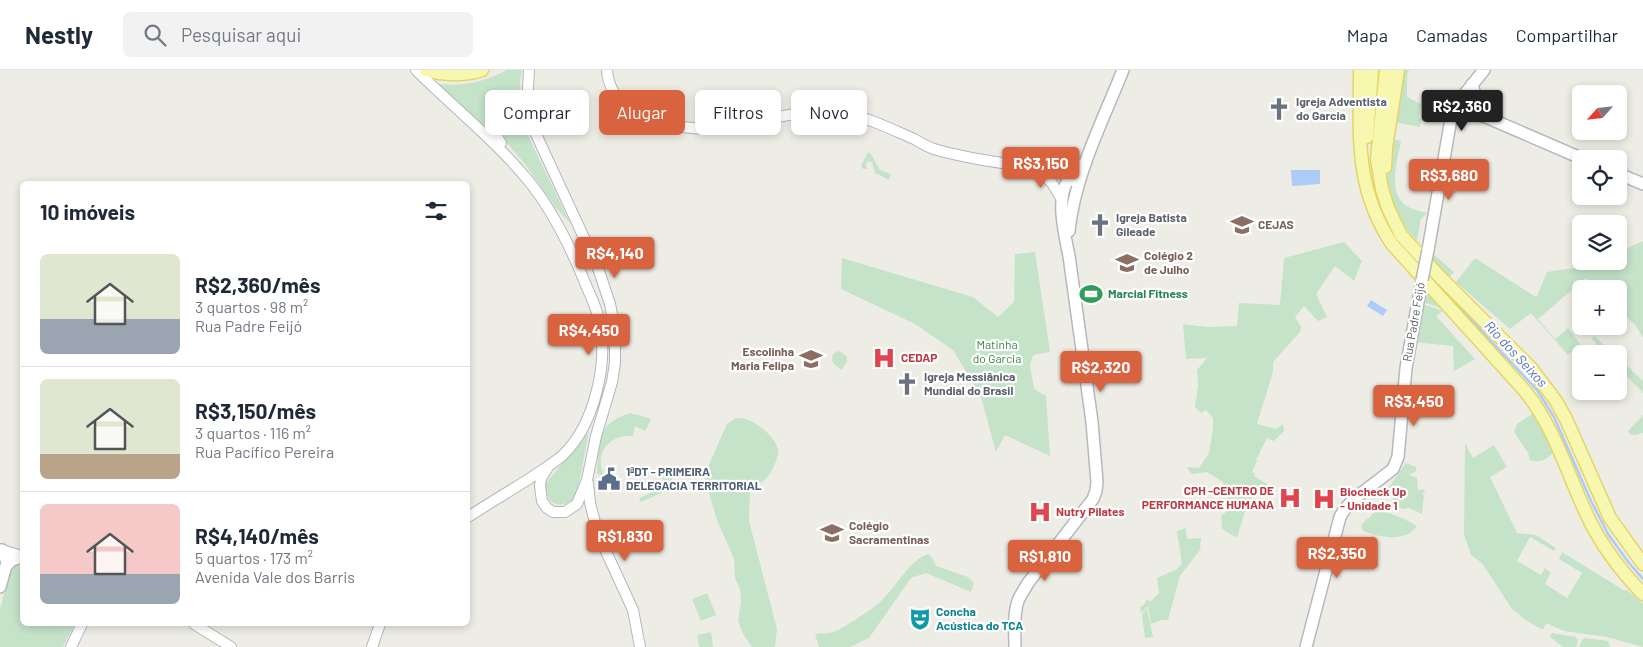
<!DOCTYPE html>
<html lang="pt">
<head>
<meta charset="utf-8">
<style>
	body { margin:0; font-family:Barlow,sans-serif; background:#f2f2f3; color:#1f2937; height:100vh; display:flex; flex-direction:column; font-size:19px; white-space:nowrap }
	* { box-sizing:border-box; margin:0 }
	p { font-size:16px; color:#747a83 }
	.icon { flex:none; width:28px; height:28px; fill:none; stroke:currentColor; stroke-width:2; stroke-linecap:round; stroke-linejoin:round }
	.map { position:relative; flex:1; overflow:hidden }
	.sheet { position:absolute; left:20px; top:111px; width:450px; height:445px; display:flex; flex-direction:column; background:#fff; border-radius:8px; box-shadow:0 2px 8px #0003 }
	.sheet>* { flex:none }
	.hud { position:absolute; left:485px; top:20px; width:475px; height:45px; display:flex; gap:10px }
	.needle { width:32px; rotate:243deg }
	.buttons { position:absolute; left:1572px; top:15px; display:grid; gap:10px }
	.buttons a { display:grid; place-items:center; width:55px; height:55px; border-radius:8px; background:#fff; box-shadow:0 2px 8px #0003; font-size:25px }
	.price { position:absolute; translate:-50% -42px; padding:0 11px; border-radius:5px; background:#da633f; color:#fff; font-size:16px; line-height:32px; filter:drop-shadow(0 1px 2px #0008) }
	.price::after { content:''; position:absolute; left:50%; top:30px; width:15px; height:11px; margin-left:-8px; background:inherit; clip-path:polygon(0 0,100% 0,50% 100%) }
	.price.active { background:#222; color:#fff }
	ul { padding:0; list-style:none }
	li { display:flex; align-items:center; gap:15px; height:125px; padding:0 20px }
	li+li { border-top:1px solid #e0e1e3 }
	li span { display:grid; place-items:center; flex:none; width:140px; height:100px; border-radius:8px; color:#555 }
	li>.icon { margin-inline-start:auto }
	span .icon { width:60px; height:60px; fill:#fffc; stroke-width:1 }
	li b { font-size:21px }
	h2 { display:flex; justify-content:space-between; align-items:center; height:60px; padding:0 20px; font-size:21px }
	.tag { padding:0 18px; border-radius:8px; background:#fff; box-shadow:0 2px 8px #0003; font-size:18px; line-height:45px }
	.tag.active { background:#da633f; color:#fff }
	header { display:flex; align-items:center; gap:30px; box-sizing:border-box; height:70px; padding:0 25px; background:#fff; border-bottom:1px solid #e0e1e3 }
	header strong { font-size:24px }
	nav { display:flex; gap:28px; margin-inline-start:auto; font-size:18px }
	.search { width:350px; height:45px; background:#f2f2f3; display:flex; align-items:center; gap:12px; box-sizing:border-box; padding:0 18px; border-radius:8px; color:#747a83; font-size:19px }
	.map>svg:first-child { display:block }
	.green { fill:#c4e3c9 }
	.water { fill:#accbf7 }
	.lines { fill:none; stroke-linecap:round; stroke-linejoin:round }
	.stream { stroke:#accbf7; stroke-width:2.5 }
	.tertiary-casing { stroke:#b5b6bb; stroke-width:12 }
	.secondary-casing { stroke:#b6b8bd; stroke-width:14 }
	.primary-casing { stroke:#e5d567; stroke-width:15 }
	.tertiary { stroke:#fff; stroke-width:10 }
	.secondary { stroke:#fff; stroke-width:11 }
	.primary { stroke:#f8f7b0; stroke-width:12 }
	.secondary-bridge-casing { stroke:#b6b8bd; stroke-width:14; stroke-linecap:butt }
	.secondary-bridge { stroke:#fff; stroke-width:11 }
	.labels { text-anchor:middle; stroke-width:4.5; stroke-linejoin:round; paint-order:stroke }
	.worship-label { font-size:12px; font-weight:bold; fill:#5b616d; stroke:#fff; text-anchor:start }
	.education-label { font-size:12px; font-weight:bold; fill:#785e54; stroke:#fff; text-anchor:start }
	.leisure-label { font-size:12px; font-weight:bold; fill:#27864d; stroke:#fff; text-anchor:start }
	.street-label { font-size:12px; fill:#5d5f64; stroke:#fff }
	.park-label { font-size:12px; fill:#3d824b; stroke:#fff }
	.health-label { font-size:12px; font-weight:bold; fill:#be3a42; stroke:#fff; text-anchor:start }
	.service-label { font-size:12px; font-weight:bold; fill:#4e5e75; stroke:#fff; text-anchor:start }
	.culture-label { font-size:12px; font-weight:bold; fill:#0d838f; stroke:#fff; text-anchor:start }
	.water-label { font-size:14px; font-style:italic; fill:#5073b9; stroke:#fff }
</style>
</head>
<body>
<header>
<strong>Nestly</strong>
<div class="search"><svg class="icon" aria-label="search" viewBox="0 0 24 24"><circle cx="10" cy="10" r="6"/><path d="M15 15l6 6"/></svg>Pesquisar aqui</div>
<nav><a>Mapa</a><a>Camadas</a><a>Compartilhar</a></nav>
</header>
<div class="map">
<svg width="1643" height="577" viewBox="0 0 1643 577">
	<rect width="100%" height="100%" fill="#eeede5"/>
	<!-- green -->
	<path class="green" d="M507,0H522L520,10L522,35L520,36C503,27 488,40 487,57L485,59L439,16V14C464,17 486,11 507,0Z
		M1401,0H1409L1407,5V27L1421,34L1419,48L1422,49L1420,57L1394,52Z
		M509,45H513L521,51L570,153L556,138L525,94L499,64C497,55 500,48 509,45Z
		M1392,69L1401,71C1398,89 1387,121 1405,135C1411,139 1420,141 1427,143L1421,149L1417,170C1398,153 1387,125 1387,100C1387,90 1391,79 1392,69Z
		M868,82L871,84L880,100L891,104L889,110L875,103L872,92L868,91L866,94L867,99H863L861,96Z
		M1643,171V268L1636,256L1619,239V219H1597L1586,208L1538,249L1555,269L1568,258L1581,275L1568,285L1531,243L1510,259L1456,212L1475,188L1534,226H1537L1547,202L1587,196L1597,191H1619V182Z
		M1344,172L1362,191L1354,211L1335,196L1316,224L1327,247L1318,251L1304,236L1295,247L1301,257L1300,262L1273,292V302L1257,354L1276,359L1283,354L1284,361L1274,371L1267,368L1256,390L1257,391L1252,402L1255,403L1254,406L1270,416L1248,431L1237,468L1222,459L1221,446L1226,442L1228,431L1223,412L1207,402L1191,404L1187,397L1199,398L1209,383L1213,358V348L1206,340L1201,343L1195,337L1198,315L1197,300L1207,288L1186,289L1183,254L1206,257L1237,256L1239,233L1280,235L1284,188Z
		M1035,182L1050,282L1033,285L1030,295L1034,319L1046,326L1050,386L1005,365L996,382L981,327L953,280L915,254L841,219L842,188L973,227L998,247L1014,232L1015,184Z
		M1432,183L1454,202L1449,208L1428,191Z
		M1423,211L1444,239L1420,231Z
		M1420,233L1443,241L1436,246L1475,289L1454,301L1453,276L1414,272Z
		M1594,266L1614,284H1606L1592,269Z
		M838,281L843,283L847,287V291L842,300C835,295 830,293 833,284Z
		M1619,288L1643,311V323L1619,298Z
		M630,343L649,348L651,350L645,361L635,356L633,366C616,364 598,376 601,396C602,401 605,407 605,411L597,403C599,372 596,354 630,343Z
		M1532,344H1534L1549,368L1553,383C1546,389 1539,394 1530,390L1528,383L1514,362L1517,354Z
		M1643,345V363L1635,365L1629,364L1628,361Z
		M736,348C740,348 744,348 748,350C759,354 780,370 778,384C777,390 772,401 768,406C764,412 756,415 750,420L749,451L777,559L775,577H752L743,564L738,551L741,532L740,519L735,508L734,489L717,450L704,406L727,354Z
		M589,361L578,419L573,430C557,441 544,432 546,413Z
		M1465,373L1473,388L1494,375L1507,397L1490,407L1517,463L1536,465L1556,478L1554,481L1530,467L1517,491L1541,505L1545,498L1551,502L1545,514L1567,528L1582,503L1559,489L1562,482L1625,521L1627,520L1643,534V577L1607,567L1564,561L1546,553L1543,560L1527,551L1512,539L1482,493L1471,485L1464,465Z
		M1406,393L1416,397V401L1409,405L1417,408L1418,420L1424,419L1425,422L1422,424L1424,425L1422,444L1409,438L1403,439L1392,434L1394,429L1389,425L1387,420Z
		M664,406L672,408L670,417L666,421L641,432L639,428C650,424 660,418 664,406Z
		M1375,441C1391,442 1403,448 1417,456C1406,473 1379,467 1363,461L1361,456C1365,449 1371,448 1375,441Z
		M1186,458L1187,469L1201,468L1200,480L1180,506L1168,550H1162L1151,554L1148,536L1141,543L1140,537L1144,535L1146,530L1151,531L1159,523L1157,508L1177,499L1182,494L1177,461Z
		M928,484L933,489L936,496L968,507L974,513L971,522L926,503L911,508L869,568L850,577H819L815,564C821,563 828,564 834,562C842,559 872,539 879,533C894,520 910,489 928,484Z
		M12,492L22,497V554H75L63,577H0V539Z
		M707,523L716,545L701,551L692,529Z
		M1147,538L1153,567L1145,568L1142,544Z
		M711,562L713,577H699L697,565Z
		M1552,563L1576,567L1578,571L1576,577H1563L1550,567Z
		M1585,568L1608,571L1610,577H1579L1583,569Z"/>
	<!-- water -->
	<path class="water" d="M1291,100H1320V114L1292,116Z
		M1371,230L1387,240L1383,246L1367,236Z"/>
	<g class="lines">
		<!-- stream -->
		<path class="stream" d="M1383,141L1390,159
			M1427,203L1537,320L1554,347L1591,431L1608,464L1629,493L1643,509"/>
		<defs>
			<path id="tertiary" d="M416,0C453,37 494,69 527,109C553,140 571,178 586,215C590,225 596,236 598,247C610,289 595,354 563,385C553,394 540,401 529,409C508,422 488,434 468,447
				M529,0L528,18L529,49L598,198L610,234L615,260V293L612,312L596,366L587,410L577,434L565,442H553L547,438L542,431L540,416L541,408L547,399
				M607,0C608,17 616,28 629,38C640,47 656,53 670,55C692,59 716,60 738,56C772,49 808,37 843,43C867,47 891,59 914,69C920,72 927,77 934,79C972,91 1018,94 1057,102L1071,107L1076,112
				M501,73C486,56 495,32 516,40C521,42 525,46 529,49
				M1036,99L1052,113L1062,130
				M588,413L590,433L598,464L633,540L640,577
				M2,480L22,486
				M194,554L231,577
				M71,577L82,554
				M372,577L380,554"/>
			<path id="secondary" d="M1472,14L1477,33L1486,47
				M1455,39L1486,47L1583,89
				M1619,104L1643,114
				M1069,161C1075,104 1102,53 1123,0
				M1428,180L1451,49L1460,30L1484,0
				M0,480H2L7,492L0,517
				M6,496L12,490L22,487
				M1015,577C1015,563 1013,545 1018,531C1020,525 1025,519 1028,513L1093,429L1096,421L1097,412L1092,352L1069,186C1065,166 1056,130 1067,112C1071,104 1079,98 1086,92
				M1306,577L1340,447L1344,440L1354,429L1393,399L1398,387L1406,298L1422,210"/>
			<path id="primary" d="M426,0C443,5 464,6 482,0
				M1360,0C1360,65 1354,117 1392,174L1525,321C1555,359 1566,400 1586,443C1600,474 1620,500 1643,524
				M1386,0L1377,89L1382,119L1388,138L1401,165L1441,208L1531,298L1556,331L1566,349L1610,448L1643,494
				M1367,67L1372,0
				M1385,97L1386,77L1398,0"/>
		</defs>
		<!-- tertiary casing -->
		<use href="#tertiary" class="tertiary-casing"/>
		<!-- secondary casing -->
		<use href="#secondary" class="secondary-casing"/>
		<!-- primary casing -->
		<use href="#primary" class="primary-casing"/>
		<!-- tertiary -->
		<use href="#tertiary" class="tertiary"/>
		<!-- secondary -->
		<use href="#secondary" class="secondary"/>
		<!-- primary -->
		<use href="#primary" class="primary"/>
		<defs>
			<path id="secondary-bridge" d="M1422,210L1428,180"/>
		</defs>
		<!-- secondary-bridge casing -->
		<use href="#secondary-bridge" class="secondary-bridge-casing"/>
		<!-- secondary-bridge -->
		<use href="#secondary-bridge" class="secondary-bridge"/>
	</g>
	<!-- icons -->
	<defs>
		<symbol id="church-bare" viewBox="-9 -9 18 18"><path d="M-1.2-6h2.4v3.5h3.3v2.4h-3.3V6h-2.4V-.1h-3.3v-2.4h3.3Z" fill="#6b7280" stroke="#fff" stroke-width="2.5" paint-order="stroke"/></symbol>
		<symbol id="school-bare" viewBox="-9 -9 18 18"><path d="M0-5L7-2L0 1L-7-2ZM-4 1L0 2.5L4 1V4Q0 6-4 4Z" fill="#8d6e63" stroke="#fff" stroke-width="2.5" paint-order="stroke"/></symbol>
		<symbol id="stadium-bare" viewBox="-9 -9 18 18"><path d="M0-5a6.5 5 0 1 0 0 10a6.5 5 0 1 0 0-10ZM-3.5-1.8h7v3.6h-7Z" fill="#2e9e5b" stroke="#fff" stroke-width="2.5" paint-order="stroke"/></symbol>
		<symbol id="hospital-bare" viewBox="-9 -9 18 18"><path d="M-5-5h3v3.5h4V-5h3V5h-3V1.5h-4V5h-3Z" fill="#e0444e" stroke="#fff" stroke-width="2.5" paint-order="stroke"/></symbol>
		<symbol id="civic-bare" viewBox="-9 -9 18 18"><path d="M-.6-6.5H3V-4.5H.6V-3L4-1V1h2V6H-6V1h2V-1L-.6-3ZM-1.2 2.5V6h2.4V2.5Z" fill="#5c6f8a" stroke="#fff" stroke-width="2.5" paint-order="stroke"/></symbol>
		<symbol id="theatre-bare" viewBox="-9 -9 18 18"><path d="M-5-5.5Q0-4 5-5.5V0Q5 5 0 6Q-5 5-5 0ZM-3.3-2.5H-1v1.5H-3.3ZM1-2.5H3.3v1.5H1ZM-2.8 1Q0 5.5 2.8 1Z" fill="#0f9aa8" stroke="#fff" stroke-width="2.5" paint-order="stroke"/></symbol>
	</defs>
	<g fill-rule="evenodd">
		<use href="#church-bare" x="1263" y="23" width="32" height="32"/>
		<use href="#church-bare" x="1084" y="139" width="32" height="32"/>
		<use href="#school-bare" x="1226" y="139" width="32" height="32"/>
		<use href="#school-bare" x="1111" y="177" width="32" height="32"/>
		<use href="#stadium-bare" x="1075" y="208" width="32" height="32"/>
		<use href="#hospital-bare" x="868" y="272" width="32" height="32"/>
		<use href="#school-bare" x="795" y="273" width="32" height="32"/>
		<use href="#church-bare" x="891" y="298" width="32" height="32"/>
		<use href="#civic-bare" x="593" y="393" width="32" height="32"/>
		<use href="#hospital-bare" x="1274" y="412" width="32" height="32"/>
		<use href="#hospital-bare" x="1308" y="413" width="32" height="32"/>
		<use href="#hospital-bare" x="1024" y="426" width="32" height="32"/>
		<use href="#school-bare" x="816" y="447" width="32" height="32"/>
		<use href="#theatre-bare" x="904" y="533" width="32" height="32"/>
	</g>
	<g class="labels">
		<!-- worship labels -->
		<g class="worship-label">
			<text x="1296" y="36">Igreja Adventista<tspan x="1296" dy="14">do Garcia</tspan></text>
			<text x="1116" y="152">Igreja Batista<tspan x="1116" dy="14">Gileade</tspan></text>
			<text x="924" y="311">Igreja Messiânica<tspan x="924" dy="14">Mundial do Brasil</tspan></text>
		</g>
		<!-- education labels -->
		<g class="education-label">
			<text x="1258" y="159">CEJAS</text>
			<text x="1144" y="190">Colégio 2<tspan x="1144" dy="14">de Julho</tspan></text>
			<text x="794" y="286" text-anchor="end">Escolinha<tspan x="794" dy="14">Maria Felipa</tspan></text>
			<text x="849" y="460">Colégio<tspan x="849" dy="14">Sacramentinas</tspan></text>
		</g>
		<!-- leisure labels -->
		<g class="leisure-label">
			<text x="1108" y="228">Marcial Fitness</text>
		</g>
		<!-- street labels -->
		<g class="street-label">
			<text transform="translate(1414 252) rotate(-80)" y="4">Rua Padre Feijó</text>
		</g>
		<!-- park labels -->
		<g class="park-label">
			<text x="997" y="279">Matinha<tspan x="997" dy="14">do Garcia</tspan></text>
		</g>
		<!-- health labels -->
		<g class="health-label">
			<text x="901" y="292">CEDAP</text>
			<text x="1274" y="425" text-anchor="end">CPH -CENTRO DE<tspan x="1274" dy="14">PERFORMANCE HUMANA</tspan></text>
			<text x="1340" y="426">Biocheck Up<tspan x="1340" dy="14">- Unidade 1</tspan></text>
			<text x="1056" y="446">Nutry Pilates</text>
		</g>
		<!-- service labels -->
		<g class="service-label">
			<text x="626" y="406">1ªDT - PRIMEIRA<tspan x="626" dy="14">DELEGACIA TERRITORIAL</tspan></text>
		</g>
		<!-- culture labels -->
		<g class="culture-label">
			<text x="936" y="546">Concha<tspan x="936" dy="14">Acústica do TCA</tspan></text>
		</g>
		<!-- water labels -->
		<g class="water-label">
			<text transform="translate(1516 284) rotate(47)" y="5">Rio dos Seixos</text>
		</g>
	</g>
</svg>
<div class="buttons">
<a><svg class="needle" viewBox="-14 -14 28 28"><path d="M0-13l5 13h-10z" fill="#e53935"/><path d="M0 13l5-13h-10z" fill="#747a83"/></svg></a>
<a><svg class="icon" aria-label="locate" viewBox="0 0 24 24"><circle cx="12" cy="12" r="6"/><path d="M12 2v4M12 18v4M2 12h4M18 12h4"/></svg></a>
<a><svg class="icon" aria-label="layers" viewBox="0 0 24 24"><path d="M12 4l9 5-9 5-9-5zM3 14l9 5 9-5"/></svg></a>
<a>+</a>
<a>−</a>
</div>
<b class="price active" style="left:1462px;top:62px">R$2,360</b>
<b class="price" style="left:1041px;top:119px">R$3,150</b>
<b class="price" style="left:1449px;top:131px">R$3,680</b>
<b class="price" style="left:615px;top:209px">R$4,140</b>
<b class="price" style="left:589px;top:286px">R$4,450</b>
<b class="price" style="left:1101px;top:323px">R$2,320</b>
<b class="price" style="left:1414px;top:357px">R$3,450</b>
<b class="price" style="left:625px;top:492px">R$1,830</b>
<b class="price" style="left:1337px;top:509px">R$2,350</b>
<b class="price" style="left:1045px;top:512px">R$1,810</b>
<div class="hud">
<a class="tag">Comprar</a>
<a class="tag active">Alugar</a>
<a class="tag">Filtros</a>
<a class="tag">Novo</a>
</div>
<section class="sheet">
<h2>10 imóveis<svg class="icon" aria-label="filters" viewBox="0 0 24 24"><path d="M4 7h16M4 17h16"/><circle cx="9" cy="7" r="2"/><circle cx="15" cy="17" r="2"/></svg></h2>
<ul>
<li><span style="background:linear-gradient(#dfe7d0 65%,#9aa5b1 0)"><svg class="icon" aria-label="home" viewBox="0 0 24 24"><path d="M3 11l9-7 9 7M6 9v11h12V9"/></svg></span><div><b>R$2,360/mês</b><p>3 quartos · 98 m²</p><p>Rua Padre Feijó</p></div></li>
<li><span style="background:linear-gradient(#dfe7d0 75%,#b9a48a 0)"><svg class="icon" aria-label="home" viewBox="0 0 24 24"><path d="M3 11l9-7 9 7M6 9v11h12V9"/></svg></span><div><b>R$3,150/mês</b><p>3 quartos · 116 m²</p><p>Rua Pacífico Pereira</p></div></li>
<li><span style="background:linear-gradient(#f6c9c9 70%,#9aa5b1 0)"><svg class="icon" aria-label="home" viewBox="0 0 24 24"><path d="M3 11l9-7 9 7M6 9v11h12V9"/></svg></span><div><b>R$4,140/mês</b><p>5 quartos · 173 m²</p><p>Avenida Vale dos Barris</p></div></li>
</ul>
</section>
</div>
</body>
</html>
